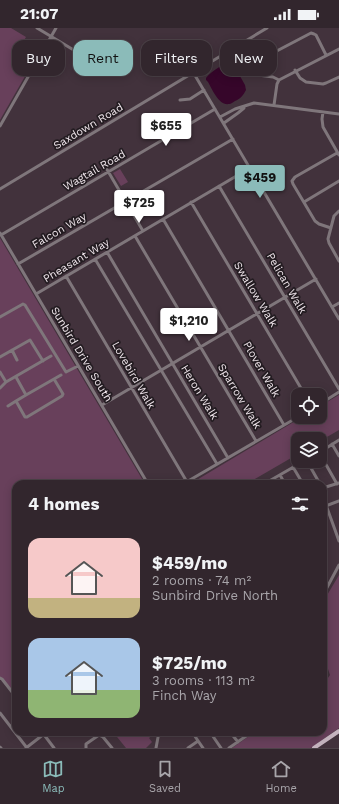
<!DOCTYPE html>
<html lang="en">
<head>
<meta charset="utf-8">
<style>
	body { margin:0; font-family:"Work Sans",sans-serif; background:#3a2e35; color:#f1f3f6; height:100vh; display:flex; flex-direction:column; font-size:15px; white-space:nowrap }
	* { box-sizing:border-box; margin:0 }
	p { font-size:13px; color:#a8a5aa }
	.icon { flex:none; width:22px; height:22px; fill:none; stroke:currentColor; stroke-width:2; stroke-linecap:round; stroke-linejoin:round }
	.map { position:relative; flex:1; overflow:hidden }
	.side { position:absolute; left:12px; top:452px; width:315px; height:256px; display:flex; flex-direction:column; background:#32262d; border-radius:12px; box-shadow:0 2px 10px #0003,0 0 0 1px #4d4349 }
	.side>* { flex:none }
	.guide { position:absolute; left:12px; top:12px; width:315px; height:36px; display:flex; gap:8px }
	.controls { position:absolute; left:291px; top:360px; display:grid; gap:8px }
	.controls a { display:grid; place-items:center; width:36px; height:36px; border-radius:8px; background:#32262d; box-shadow:0 2px 10px #0003,0 0 0 1px #4d4349; font-size:20px }
	.price { position:absolute; translate:-50% -34px; padding:0 9px; border-radius:4px; background:#fff; color:#222; font-size:13px; line-height:26px; filter:drop-shadow(0 1px 2px #0008) }
	.price::after { content:''; position:absolute; left:50%; top:24px; width:12px; height:9px; margin-left:-6px; background:inherit; clip-path:polygon(0 0,100% 0,50% 100%) }
	.price.selected { background:#8bbbb9; color:#111 }
	ul { padding:0; list-style:none }
	li { display:flex; align-items:center; gap:12px; height:100px; padding:0 16px }
	li span { display:grid; place-items:center; flex:none; width:112px; height:80px; border-radius:12px; color:#555 }
	li>.icon { margin-inline-start:auto }
	span .icon { width:48px; height:48px; fill:#fffc; stroke-width:1 }
	li b { font-size:17px }
	h2 { display:flex; justify-content:space-between; align-items:center; height:48px; padding:0 16px; font-size:17px }
	.chip { padding:0 14px; border-radius:12px; background:#32262d; box-shadow:0 2px 10px #0003,0 0 0 1px #4d4349; font-size:14px; line-height:36px }
	.chip.selected { background:#8bbbb9; color:#111 }
	.status { display:flex; justify-content:space-between; align-items:center; height:28px; padding:0 20px; background:#32262d; direction:ltr }
	.status svg { height:11px; fill:currentColor }
	.tabs { display:flex; justify-content:space-around; align-items:center; height:56px; border-top:1px solid #4d4349; background:#32262d; font-size:11px; color:#a8a5aa }
	.tabs a { display:grid; justify-items:center; gap:2px }
	.tabs .selected { color:#8bbbb9 }
	.map>svg:first-child { display:block }
	.green { fill:#68405b }
	.water { fill:#36062a }
	.lines { fill:none; stroke-linecap:round; stroke-linejoin:round }
	.minor { stroke:#7f767b; stroke-width:3 }
	.major { stroke:#c5b4bf; stroke-width:4 }
	.labels { text-anchor:middle; stroke-width:3.5; stroke-linejoin:round; paint-order:stroke }
	.street-label { font-size:11px; fill:#efe5eb; stroke:#231c21 }
</style>
</head>
<body>
<div class="status"><b>21:07</b><svg viewBox="0 0 49 12"><path d="M0 12V9h3v3zM5 12V6h3v6zM10 12V3h3v9zM15 12V0h3v12zM26 1h20v11H26zM47 4h2v5h-2z"/></svg></div>
<div class="map">
<svg width="339" height="720" viewBox="0 0 339 720">
	<rect width="100%" height="100%" fill="#42323c"/>
	<!-- green -->
	<path class="green" d="M0,0H11L26,9L20,19L36,29L0,92Z
		M120,141L128,154L121,158L113,145Z
		M0,210L145,456H16V657L11,661L0,649Z
		M339,367V402L320,413V411H298V426L246,456H190L302,389H320V378Z
		M339,547V700L311,720H232L255,704H323V657L330,647L327,638L323,633V574Z
		M113,704H154L153,707L149,710L152,714L146,720H126Z"/>
	<!-- water -->
	<path class="water" d="M235,30H237L240,33V35L236,41L245,57L246,62C243,68 240,71 235,73C233,74 231,76 229,76C219,78 212,61 208,54L206,52V50C212,42 226,35 235,30Z"/>
	<g class="lines">
		<!-- minor -->
		<path class="minor" d="M37,0L77,24L82,30L83,35
			M50,38L62,15
			M295,42L300,50L306,54L323,56L326,55L339,49
			M193,44L339,291
			M279,52L273,49L258,47L253,40L254,35L311,5L314,6L316,7L326,27
			M180,72L190,71L204,62
			M274,77L277,56L279,52L339,21
			M323,84L322,91L323,99L339,127
			M220,89L235,81L254,75L339,86
			M224,95L238,85L244,80
			M0,98L56,0
			M102,133L143,203
			M219,158L339,361
			M0,161L267,0
			M191,174L305,367
			M304,174L339,153
			M339,183L334,188L328,211L329,215L339,233
			M163,191L284,397
			M331,200L319,196L315,193L293,156L292,153L295,149L337,125
			M0,205L148,456
			M1,207L215,81
			M135,208L256,413
			M107,224L228,430
			M95,231L217,436
			M18,236L233,111
			M66,248L187,454
			M36,266L250,140
			M332,279L339,275
			M0,289L23,276L25,277L66,344L78,338
			M12,322L17,332
			M0,329L30,312L43,333
			M0,344L6,354L51,328
			M16,349L26,367L16,373L25,389H27L62,368L63,366L54,351
			M0,360L6,354
			M26,367L61,347
			M320,376L339,364
			M102,377L316,251
			M8,378L16,373
			M332,416L339,428
			M320,424L339,412
			M320,426L337,456
			M307,433L320,456
			M293,439L303,456
			M280,447L285,456
			M183,456L298,389
			M264,456L304,433
			M323,459H326L339,455
			M326,477L339,513
			M323,479L339,473
			M323,567L339,537
			M0,650L2,651L16,669
			M0,685L27,720
			M42,704L54,720
			M192,704L203,720
			M210,704L221,720
			M230,704L238,714
			M0,719L1,720
			M26,720L44,706
			M86,720V716L99,707L103,709L112,720
			M156,720L159,704
			M188,720L198,713
			M229,720L252,704"/>
		<!-- major -->
		<path class="major" d="M314,720L339,703"/>
	</g>
	<g class="labels">
		<!-- street labels -->
		<g class="street-label">
			<text transform="translate(88 98) rotate(-31)" y="4">Saxdown Road</text>
			<text transform="translate(94 142) rotate(-30)" y="4">Wagtail Road</text>
			<text transform="translate(59 202) rotate(-30)" y="4">Falcon Way</text>
			<text transform="translate(76 232) rotate(-31)" y="4">Pheasant Way</text>
			<text transform="translate(287 255) rotate(60)" y="4">Pelican Walk</text>
			<text transform="translate(256 266) rotate(59)" y="4">Swallow Walk</text>
			<text transform="translate(82 326) rotate(59)" y="4">Sunbird Drive South</text>
			<text transform="translate(262 341) rotate(60)" y="4">Plover Walk</text>
			<text transform="translate(134 347) rotate(60)" y="4">Lovebird Walk</text>
			<text transform="translate(200 364) rotate(59)" y="4">Heron Walk</text>
			<text transform="translate(240 368) rotate(59)" y="4">Sparrow Walk</text>
		</g>
	</g>
</svg>
<div class="controls">
<a><svg class="icon" aria-label="locate" viewBox="0 0 24 24"><circle cx="12" cy="12" r="6"/><path d="M12 2v4M12 18v4M2 12h4M18 12h4"/></svg></a>
<a><svg class="icon" aria-label="layers" viewBox="0 0 24 24"><path d="M12 4l9 5-9 5-9-5zM3 14l9 5 9-5"/></svg></a>
</div>
<b class="price" style="left:166px;top:119px">$655</b>
<b class="price selected" style="left:260px;top:171px">$459</b>
<b class="price" style="left:139px;top:196px">$725</b>
<b class="price" style="left:189px;top:314px">$1,210</b>
<div class="guide">
<a class="chip">Buy</a>
<a class="chip selected">Rent</a>
<a class="chip">Filters</a>
<a class="chip">New</a>
</div>
<section class="side">
<h2>4 homes<svg class="icon" aria-label="filters" viewBox="0 0 24 24"><path d="M4 7h16M4 17h16"/><circle cx="9" cy="7" r="2"/><circle cx="15" cy="17" r="2"/></svg></h2>
<ul>
<li><span style="background:linear-gradient(#f6c9c9 75%,#c2b280 0)"><svg class="icon" aria-label="home" viewBox="0 0 24 24"><path d="M3 11l9-7 9 7M6 9v11h12V9"/></svg></span><div><b>$459/mo</b><p>2 rooms · 74 m²</p><p>Sunbird Drive North</p></div></li>
<li><span style="background:linear-gradient(#a9c7e8 65%,#8fb573 0)"><svg class="icon" aria-label="home" viewBox="0 0 24 24"><path d="M3 11l9-7 9 7M6 9v11h12V9"/></svg></span><div><b>$725/mo</b><p>3 rooms · 113 m²</p><p>Finch Way</p></div></li>
</ul>
</section>
</div>
<nav class="tabs">
<a class="selected"><svg class="icon" aria-label="map" viewBox="0 0 24 24"><path d="M3 6l6-2 6 2 6-2v14l-6 2-6-2-6 2zM9 4v14M15 6v14"/></svg>Map</a>
<a><svg class="icon" aria-label="saved" viewBox="0 0 24 24"><path d="M7 4h10v16l-5-4-5 4z"/></svg>Saved</a>
<a><svg class="icon" aria-label="home" viewBox="0 0 24 24"><path d="M3 11l9-7 9 7M6 9v11h12V9"/></svg>Home</a>
</nav>
</body>
</html>
